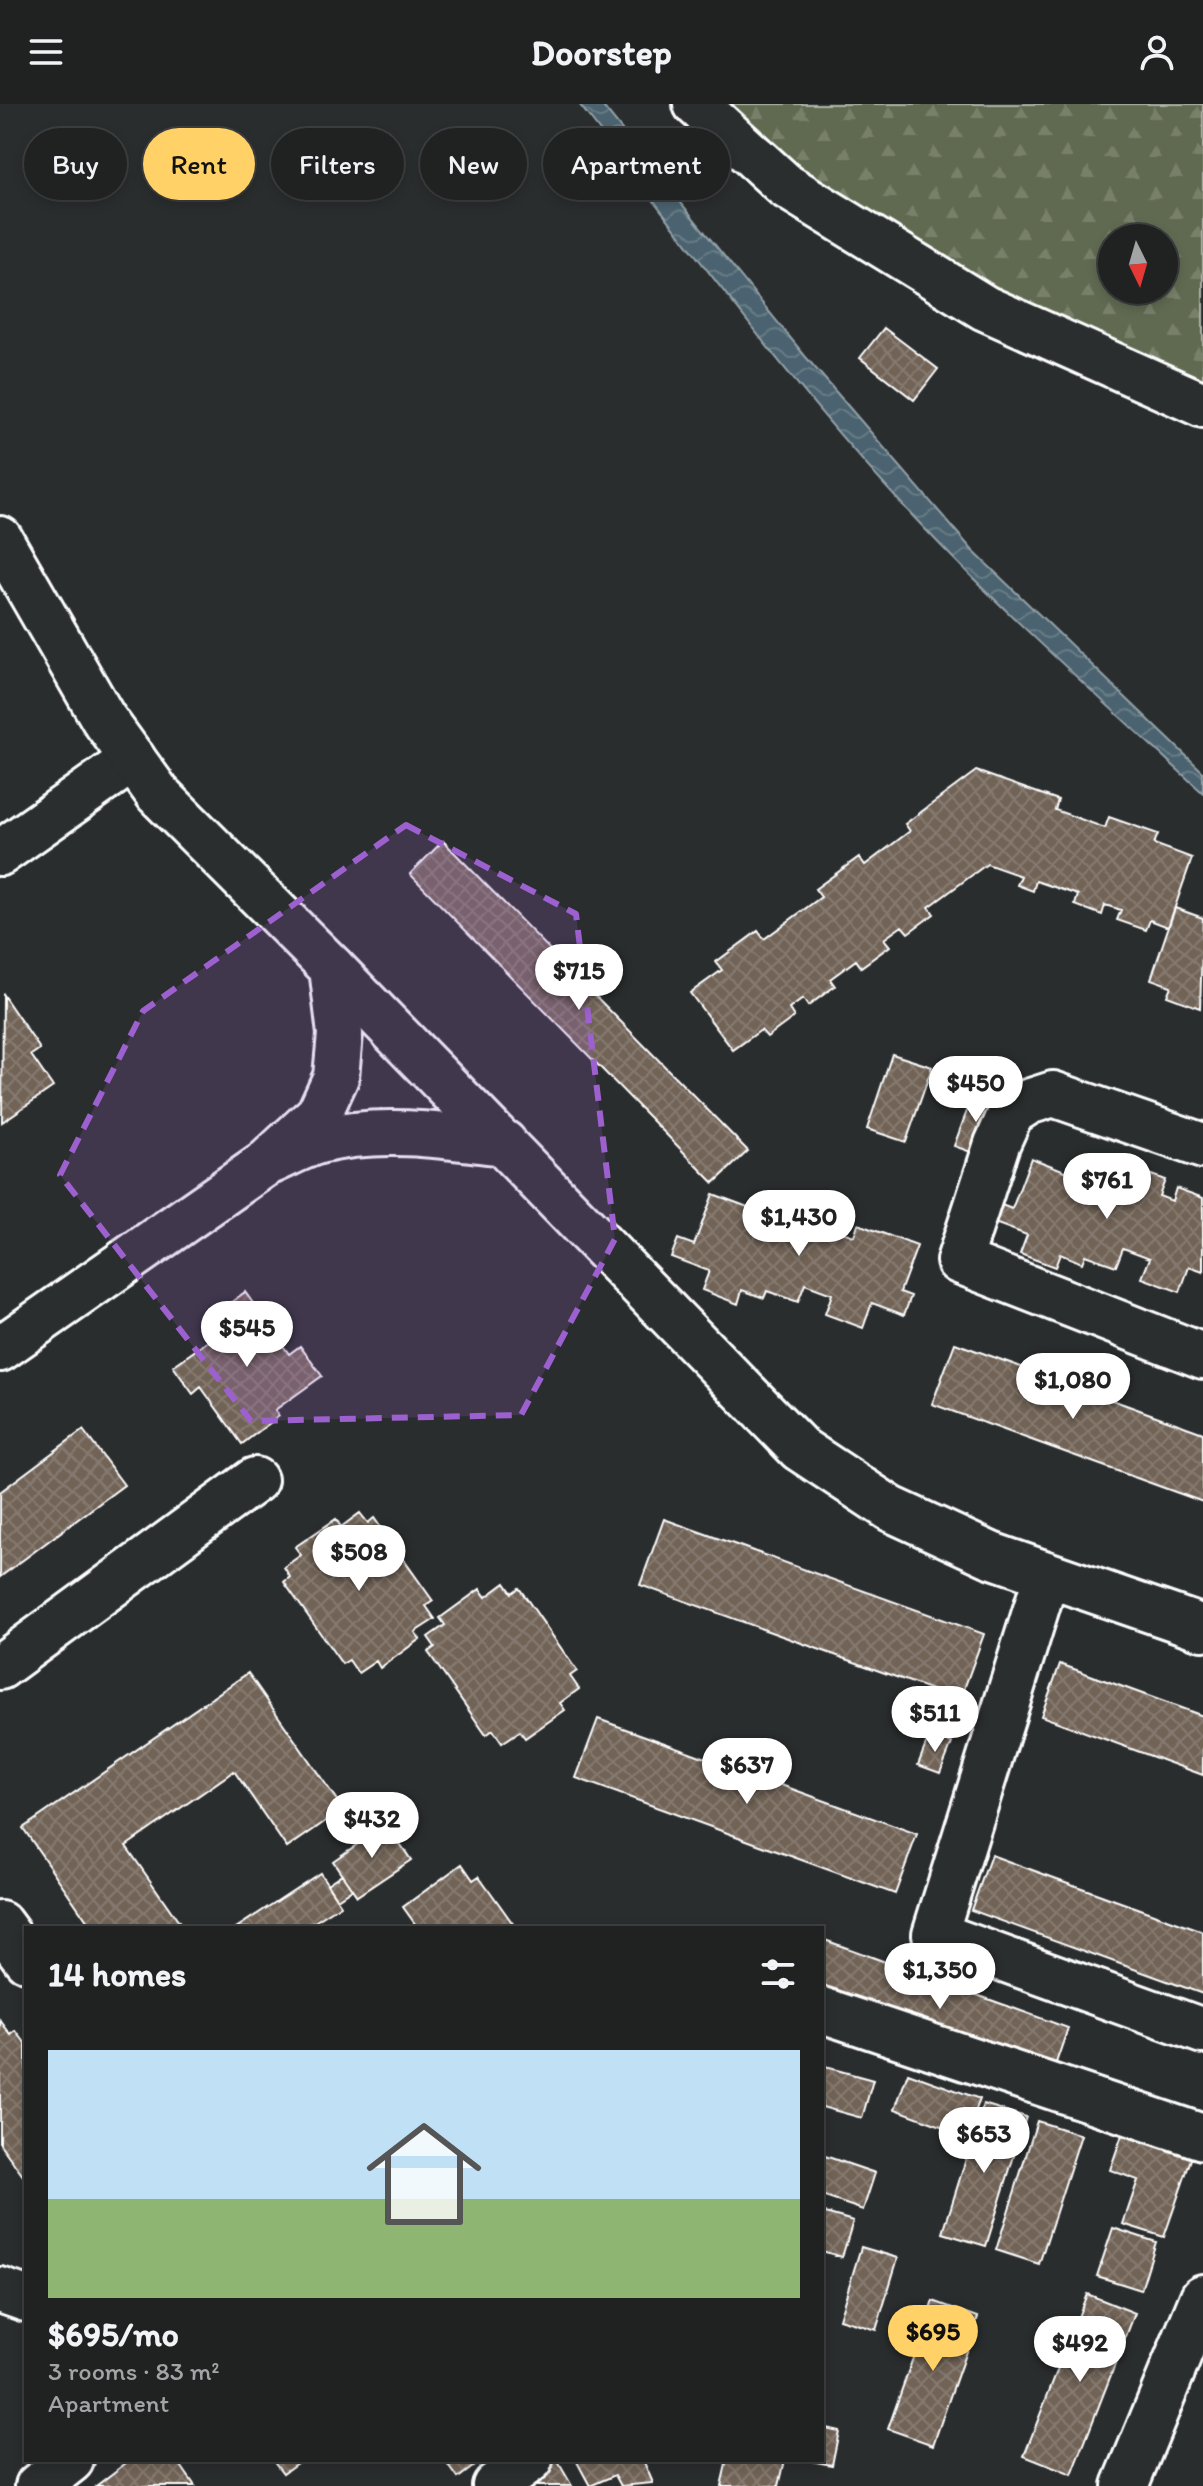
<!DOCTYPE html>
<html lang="en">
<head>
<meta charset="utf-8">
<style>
	body { margin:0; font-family:Itim,sans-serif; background:#2d2f2f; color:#f1f3f6; height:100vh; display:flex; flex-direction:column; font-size:30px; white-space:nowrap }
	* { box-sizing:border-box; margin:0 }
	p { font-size:26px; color:#a2a4a5 }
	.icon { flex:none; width:44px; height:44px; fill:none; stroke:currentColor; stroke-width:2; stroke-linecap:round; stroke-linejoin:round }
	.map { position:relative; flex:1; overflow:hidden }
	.sheet { position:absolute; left:24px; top:1822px; width:800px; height:536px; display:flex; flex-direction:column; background:#202222; border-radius:0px; box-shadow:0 4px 12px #0003,0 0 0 2px #3d3f40 }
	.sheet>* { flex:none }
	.top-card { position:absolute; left:24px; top:24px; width:800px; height:72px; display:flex; gap:16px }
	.needle { width:52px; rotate:175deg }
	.controls { position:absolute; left:1098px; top:120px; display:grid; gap:16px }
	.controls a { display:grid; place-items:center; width:80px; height:80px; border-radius:50%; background:#202222; box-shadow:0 4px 12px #0003,0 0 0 2px #3d3f40; font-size:40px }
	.price { position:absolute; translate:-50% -68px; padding:0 18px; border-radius:28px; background:#fff; color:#222; font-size:26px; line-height:52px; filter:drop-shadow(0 2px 4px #0008) }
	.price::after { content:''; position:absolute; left:50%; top:48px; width:24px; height:18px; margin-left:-12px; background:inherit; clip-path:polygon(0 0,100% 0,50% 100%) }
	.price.current { background:#ffd166; color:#111 }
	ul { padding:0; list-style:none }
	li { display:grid; align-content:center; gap:16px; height:424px; padding:0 24px }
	li span { display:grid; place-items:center; height:248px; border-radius:0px; color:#555 }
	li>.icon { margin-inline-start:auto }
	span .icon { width:144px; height:144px; fill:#fffc; stroke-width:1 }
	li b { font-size:34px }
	h2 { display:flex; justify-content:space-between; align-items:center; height:96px; padding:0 24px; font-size:34px }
	.pill { padding:0 28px; border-radius:36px; background:#202222; box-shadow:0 4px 12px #0003,0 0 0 2px #3d3f40; font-size:28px; line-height:72px }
	.pill.current { background:#ffd166; color:#111 }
	header { display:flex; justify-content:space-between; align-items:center; height:104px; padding:0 24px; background:#202222; font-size:36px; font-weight:800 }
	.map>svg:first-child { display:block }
	.forest { fill:url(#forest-firs); stroke:#b0b4a8; stroke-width:2; fill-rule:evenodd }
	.water { fill:url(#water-waves); stroke:#93a2a9; stroke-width:2 }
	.building { fill:url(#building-cross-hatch); stroke:#fff; stroke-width:2 }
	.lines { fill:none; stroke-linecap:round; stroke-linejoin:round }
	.minor-casing { stroke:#fff; stroke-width:50 }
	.major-casing { stroke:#fff; stroke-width:50 }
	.minor { stroke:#2a2d2e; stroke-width:44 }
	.major { stroke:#2a2d2e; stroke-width:44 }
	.marked { fill:#9c61cf; fill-opacity:0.2; stroke:#9c61cf; stroke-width:6; stroke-dasharray:16 10; stroke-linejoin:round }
</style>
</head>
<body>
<header><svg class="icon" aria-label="menu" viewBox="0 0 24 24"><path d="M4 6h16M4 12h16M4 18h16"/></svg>Doorstep<svg class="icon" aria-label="person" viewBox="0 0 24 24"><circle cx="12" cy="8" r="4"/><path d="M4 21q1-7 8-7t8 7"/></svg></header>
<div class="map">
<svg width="1203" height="2382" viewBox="0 0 1203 2382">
	<defs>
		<pattern id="forest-firs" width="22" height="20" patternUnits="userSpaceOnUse" patternTransform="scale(2)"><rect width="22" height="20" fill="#606a51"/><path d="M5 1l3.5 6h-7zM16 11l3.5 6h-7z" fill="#78806b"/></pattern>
		<pattern id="water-waves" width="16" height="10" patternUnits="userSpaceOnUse" patternTransform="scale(2)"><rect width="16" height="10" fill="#4b646f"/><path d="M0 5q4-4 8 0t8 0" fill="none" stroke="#667b85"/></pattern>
		<pattern id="building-cross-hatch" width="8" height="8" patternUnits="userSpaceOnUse" patternTransform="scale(2)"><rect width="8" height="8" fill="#716357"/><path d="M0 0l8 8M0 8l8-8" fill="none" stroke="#867a70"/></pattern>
	</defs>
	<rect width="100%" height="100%" fill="#2a2d2e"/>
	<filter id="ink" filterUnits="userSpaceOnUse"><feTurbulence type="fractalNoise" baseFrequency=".0125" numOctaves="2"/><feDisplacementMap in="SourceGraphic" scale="16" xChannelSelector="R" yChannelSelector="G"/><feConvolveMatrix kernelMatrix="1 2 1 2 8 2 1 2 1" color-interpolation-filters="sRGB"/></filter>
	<g filter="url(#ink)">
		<!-- forest -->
		<path class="forest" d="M721,0H1203V279L996,190L771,45ZM1112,134H1164V186H1112Z"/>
		<!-- water -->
		<path class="water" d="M579,0H601L805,252L973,447L1203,668V689C1099,593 993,500 898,396C783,271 683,133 579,0Z"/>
		<!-- building -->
		<path class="building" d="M884,224L938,265L914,296L860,254Z
			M976,667L1058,696L1055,706L1105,724L1109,713L1158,730L1154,740L1192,754L1168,823L1150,816L1146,826L1117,816L1121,806L1105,801L1102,811L1075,801L1078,791L1036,777L1033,787L1017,781L1021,772L987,760L929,803L934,810L908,829L902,822L884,835L890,842L861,863L856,856L830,875L835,882L808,902L803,895L789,905L794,913L767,933L761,926L733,946L690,889L722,866L716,858L758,827L764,835L821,793L815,785L859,753L865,761L910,727L905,720Z
			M443,737L748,1047L714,1079L410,770Z
			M1175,804L1203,814L1200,904L1167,892L1171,882L1151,875Z
			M3,891L40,945L31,951L53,983L2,1018Z
			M892,950L932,963L906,1038L867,1025Z
			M974,988L999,997L979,1051L954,1042Z
			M1031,1054L1089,1076L1086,1084L1099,1088L1111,1056L1165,1076L1159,1092L1172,1097L1176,1084L1203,1094V1168L1189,1163L1180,1188L1142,1174L1150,1154L1123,1144L1116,1162L1085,1151L1082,1159L1060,1150L1055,1163L1020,1150L1027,1131L989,1117L996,1099L1012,1105Z
			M713,1090L772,1112L769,1119L781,1124L793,1092L848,1112L842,1128L854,1132L858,1120L917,1142L900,1188L911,1192L904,1211L872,1199L863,1224L825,1210L832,1190L805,1180L798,1198L767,1187L764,1194L742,1186L738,1200L702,1186L709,1167L671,1153L678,1135L694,1141Z
			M245,1188L268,1220L274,1216L283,1228L277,1233L289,1250L300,1242L322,1272L275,1306L279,1312L242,1340L201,1283L193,1290L173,1262L224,1226L213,1212Z
			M955,1239L1203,1329V1398L932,1300Z
			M83,1326L124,1381L0,1473V1388Z
			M360,1409L368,1419L374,1414L433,1497L426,1502L435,1515L415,1528L420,1535L380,1564L376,1557L358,1569L349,1556L342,1560L284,1478L290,1473L284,1463L301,1451L295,1443L336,1415L341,1423Z
			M664,1415L984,1530L960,1596L640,1481Z
			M505,1479L512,1489L519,1484L577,1567L570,1572L579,1585L560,1599L565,1606L525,1634L520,1627L502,1639L493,1626L486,1631L428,1548L435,1543L428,1533L445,1521L440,1514L480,1485L486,1493Z
			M1060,1560L1203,1612V1671L1041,1612Z
			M248,1569L343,1705L287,1744L234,1667L126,1742L183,1824H92L23,1724Z
			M598,1615L917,1730L895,1790L576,1674Z
			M930,1630L952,1639L940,1669L918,1661Z
			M387,1720L411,1756L357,1792L333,1757Z
			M991,1751L1203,1828V1890L971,1806Z
			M462,1760L473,1776L479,1772L516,1824H418L403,1803Z
			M320,1769L341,1801L305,1824H236Z
			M342,1770L352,1785L337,1795L327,1780Z
			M822,1835L1068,1924L1050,1976L822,1895Z
			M0,1916L11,1931L16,1927L26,1940V2070L23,2072L0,2040Z
			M822,1962L873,1976L862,2014L822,2003Z
			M908,1969L980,1995L966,2031L895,2005Z
			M983,2000L1026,2013L986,2142L943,2129Z
			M1037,2017L1081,2031L1039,2160L996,2146Z
			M1123,2028L1192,2052L1164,2133L1123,2120L1138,2076L1110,2066Z
			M822,2051L875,2069L863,2106L822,2092Z
			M822,2108L853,2117L842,2153L822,2147Z
			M1113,2124L1156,2138L1141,2186L1097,2172Z
			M861,2143L898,2154L876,2226L839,2215Z
			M1087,2190L1135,2209L1072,2371L1024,2352Z
			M933,2197L978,2213L933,2341L888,2325Z
			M822,2323L839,2327L832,2361L806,2356H822Z
			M130,2356H177L195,2382H96Z
			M273,2356H301L283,2369Z
			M445,2356H482L458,2374Z
			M557,2356L572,2382H523L521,2377Z
			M576,2356H643L653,2379L621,2382L615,2371L590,2382Z
			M727,2356H785L779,2382H721Z"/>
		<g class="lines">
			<defs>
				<path id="minor" d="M696,0L786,82L985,204L1203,301
					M0,749L133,655
					M332,864L800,1345L891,1405L991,1451L1203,1524
					M1203,1042L1053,990L1028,998L1011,1009L997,1040L959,1157L1203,1252
					M267,1059C284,1052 301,1042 319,1037C379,1022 442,1031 504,1039
					M1047,1470L935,1830L1203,1927
					M0,1563L255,1376
					M0,1820L26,1855
					M822,1906L1203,2033
					M0,2186L26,2195
					M38,2382L71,2356
					M495,2382L530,2356
					M1125,2382L1203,2193"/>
				<path id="major" d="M0,435L103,614L158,690L332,864L340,930L336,973L319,1010L265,1060L0,1245"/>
			</defs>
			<!-- minor casing -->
			<use href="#minor" class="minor-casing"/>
			<!-- major casing -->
			<use href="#major" class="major-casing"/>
			<!-- minor -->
			<use href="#minor" class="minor"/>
			<!-- major -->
			<use href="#major" class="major"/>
		</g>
	</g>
	<!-- marked area -->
	<path class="marked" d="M406,721L576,810L615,1135L521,1311L251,1317L60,1071L143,907Z"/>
</svg>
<div class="controls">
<a><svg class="needle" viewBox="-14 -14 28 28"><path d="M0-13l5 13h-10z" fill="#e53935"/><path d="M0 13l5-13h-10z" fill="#a2a4a5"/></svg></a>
</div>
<b class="price" style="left:579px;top:908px">$715</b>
<b class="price" style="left:976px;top:1020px">$450</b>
<b class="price" style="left:1107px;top:1117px">$761</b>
<b class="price" style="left:799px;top:1154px">$1,430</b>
<b class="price" style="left:247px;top:1265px">$545</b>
<b class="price" style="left:1073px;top:1317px">$1,080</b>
<b class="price" style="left:359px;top:1489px">$508</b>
<b class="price" style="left:935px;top:1650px">$511</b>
<b class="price" style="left:747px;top:1702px">$637</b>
<b class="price" style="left:372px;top:1756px">$432</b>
<b class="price" style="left:940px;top:1907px">$1,350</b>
<b class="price" style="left:984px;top:2071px">$653</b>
<b class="price current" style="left:933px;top:2269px">$695</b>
<b class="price" style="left:1080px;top:2280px">$492</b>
<div class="top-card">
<a class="pill">Buy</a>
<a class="pill current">Rent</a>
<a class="pill">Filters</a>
<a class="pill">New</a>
<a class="pill">Apartment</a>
</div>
<section class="sheet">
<h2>14 homes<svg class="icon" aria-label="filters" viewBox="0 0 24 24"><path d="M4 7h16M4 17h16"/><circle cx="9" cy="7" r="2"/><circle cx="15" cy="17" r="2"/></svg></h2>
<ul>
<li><span style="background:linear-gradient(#bfe0f5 60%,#8fb573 0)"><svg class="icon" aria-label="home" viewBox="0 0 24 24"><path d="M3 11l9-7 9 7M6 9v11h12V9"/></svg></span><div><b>$695/mo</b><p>3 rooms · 83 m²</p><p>Apartment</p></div></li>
</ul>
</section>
</div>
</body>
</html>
